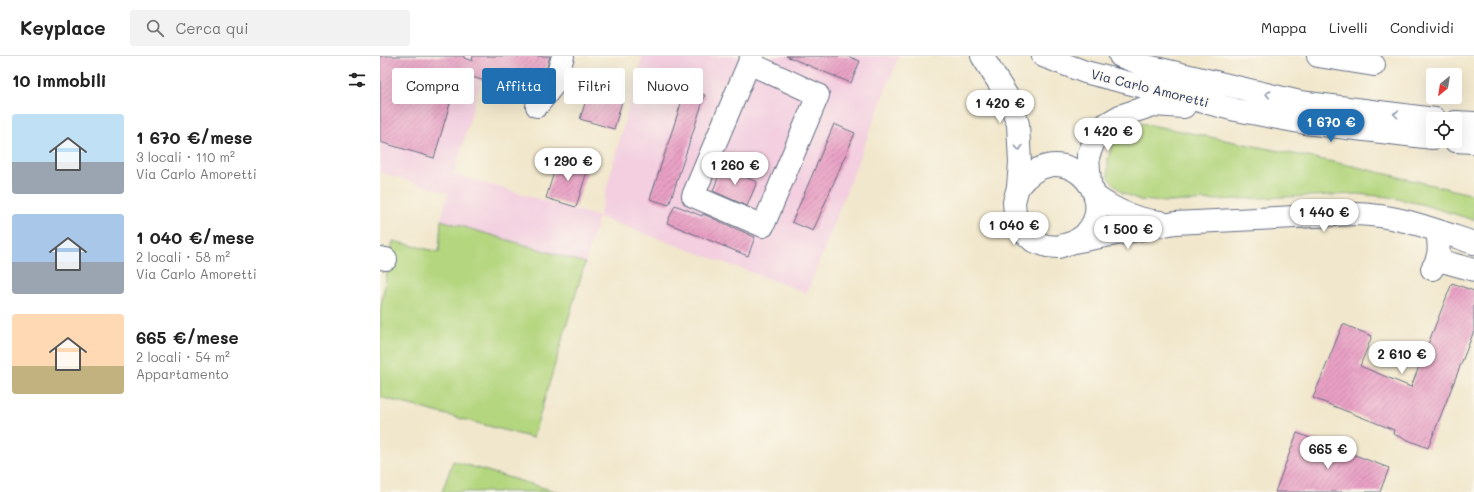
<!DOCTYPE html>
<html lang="it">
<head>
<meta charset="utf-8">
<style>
	body { margin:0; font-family:Mali,sans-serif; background:#f2f2f2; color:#222; height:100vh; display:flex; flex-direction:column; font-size:15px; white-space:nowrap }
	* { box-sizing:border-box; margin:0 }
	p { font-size:13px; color:#767676 }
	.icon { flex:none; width:22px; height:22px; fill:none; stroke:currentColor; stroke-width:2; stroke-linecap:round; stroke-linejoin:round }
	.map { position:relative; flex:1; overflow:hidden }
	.side { display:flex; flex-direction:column; background:#fff; width:380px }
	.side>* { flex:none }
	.hud { position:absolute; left:12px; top:12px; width:380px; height:36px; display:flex; gap:8px }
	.needle { width:26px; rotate:210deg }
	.buttons { position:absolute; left:1046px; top:12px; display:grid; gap:8px }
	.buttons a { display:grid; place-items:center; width:36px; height:36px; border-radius:4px; background:#fff; box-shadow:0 4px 16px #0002; font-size:20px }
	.price { position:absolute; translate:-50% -34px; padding:0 9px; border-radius:14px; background:#fff; color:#222; font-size:13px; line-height:26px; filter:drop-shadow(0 1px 2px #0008) }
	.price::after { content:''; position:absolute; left:50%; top:24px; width:12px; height:9px; margin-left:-6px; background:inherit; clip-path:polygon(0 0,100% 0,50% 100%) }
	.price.active { background:#1f6fb2; color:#fff }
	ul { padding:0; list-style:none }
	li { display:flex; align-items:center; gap:12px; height:100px; padding:0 12px }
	li span { display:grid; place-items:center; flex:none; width:112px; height:80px; border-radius:4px; color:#555 }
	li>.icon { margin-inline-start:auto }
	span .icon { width:48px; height:48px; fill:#fffc; stroke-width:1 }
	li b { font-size:17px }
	h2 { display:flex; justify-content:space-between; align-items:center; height:48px; padding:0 12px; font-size:17px }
	.tag { padding:0 14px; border-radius:4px; background:#fff; box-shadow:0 4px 16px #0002; font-size:14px; line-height:36px }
	.tag.active { background:#1f6fb2; color:#fff }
	header { display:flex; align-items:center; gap:24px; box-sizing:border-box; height:56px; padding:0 20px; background:#fff; border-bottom:1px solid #e0e0e0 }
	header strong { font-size:19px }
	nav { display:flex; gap:22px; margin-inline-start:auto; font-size:14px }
	.search { width:280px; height:36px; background:#f2f2f2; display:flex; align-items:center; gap:10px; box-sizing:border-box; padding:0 14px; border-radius:4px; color:#767676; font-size:15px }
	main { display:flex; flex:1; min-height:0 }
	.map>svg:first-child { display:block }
	.built { fill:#f3cfe0 }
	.green { fill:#b4d67e; stroke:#68826e }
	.building { fill:url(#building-hatch) }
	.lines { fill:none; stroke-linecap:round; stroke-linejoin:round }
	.minor-casing { stroke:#666f84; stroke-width:24 }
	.minor { stroke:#fff; stroke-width:22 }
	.oneway { stroke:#8d97ae }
	.labels { text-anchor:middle; stroke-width:3; stroke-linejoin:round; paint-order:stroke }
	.street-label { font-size:13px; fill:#1b2f5e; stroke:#fbf7ec }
</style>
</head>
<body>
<header>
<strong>Keyplace</strong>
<div class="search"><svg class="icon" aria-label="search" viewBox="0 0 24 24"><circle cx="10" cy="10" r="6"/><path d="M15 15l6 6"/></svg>Cerca qui</div>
<nav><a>Mappa</a><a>Livelli</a><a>Condividi</a></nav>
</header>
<main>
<section class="side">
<h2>10 immobili<svg class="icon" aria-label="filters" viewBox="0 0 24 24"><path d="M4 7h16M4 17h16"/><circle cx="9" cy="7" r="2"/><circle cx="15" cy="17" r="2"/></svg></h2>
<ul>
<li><span style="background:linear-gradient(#bfe0f5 60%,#9aa5b1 0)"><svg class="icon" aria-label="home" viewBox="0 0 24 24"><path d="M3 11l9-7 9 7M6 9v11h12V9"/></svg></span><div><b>1 670 €/mese</b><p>3 locali · 110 m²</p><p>Via Carlo Amoretti</p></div></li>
<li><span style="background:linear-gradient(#a9c7e8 60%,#9aa5b1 0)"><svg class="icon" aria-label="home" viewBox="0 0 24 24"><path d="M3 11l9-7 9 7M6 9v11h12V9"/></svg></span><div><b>1 040 €/mese</b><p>2 locali · 58 m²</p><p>Via Carlo Amoretti</p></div></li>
<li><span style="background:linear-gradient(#ffd9b3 65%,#c2b280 0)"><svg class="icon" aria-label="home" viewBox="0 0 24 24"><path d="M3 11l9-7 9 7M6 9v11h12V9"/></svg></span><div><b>665 €/mese</b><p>2 locali · 54 m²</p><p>Appartamento</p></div></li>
</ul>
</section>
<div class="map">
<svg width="1094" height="436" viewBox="0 0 1094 436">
	<defs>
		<pattern id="building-hatch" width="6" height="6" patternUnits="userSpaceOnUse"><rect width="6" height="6" fill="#e9a0c4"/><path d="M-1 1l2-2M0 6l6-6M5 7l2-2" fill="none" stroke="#bc83a2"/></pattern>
	</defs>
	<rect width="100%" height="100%" fill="#fbf7ec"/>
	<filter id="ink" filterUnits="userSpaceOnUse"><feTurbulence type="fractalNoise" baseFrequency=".025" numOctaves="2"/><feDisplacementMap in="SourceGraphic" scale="8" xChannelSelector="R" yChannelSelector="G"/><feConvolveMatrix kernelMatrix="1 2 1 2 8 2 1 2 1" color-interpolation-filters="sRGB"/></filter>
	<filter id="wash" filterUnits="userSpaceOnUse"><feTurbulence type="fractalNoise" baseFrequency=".012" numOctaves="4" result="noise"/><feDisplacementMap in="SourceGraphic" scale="16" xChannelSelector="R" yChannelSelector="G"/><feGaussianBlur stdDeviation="0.9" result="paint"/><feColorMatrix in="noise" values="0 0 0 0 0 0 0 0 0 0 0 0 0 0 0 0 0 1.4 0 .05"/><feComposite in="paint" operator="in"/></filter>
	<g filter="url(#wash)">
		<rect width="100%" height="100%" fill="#f1e7cc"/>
		<!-- built -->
		<path class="built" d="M0,0H108L74,118L219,161L262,0L295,1L296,0H519L427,237L219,161L205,207L61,164L68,137L0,116Z"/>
		<!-- green -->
		<path class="green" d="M761,67L973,110L1094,139V164L1041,148L1009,141L977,138L786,146L759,144L741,136L728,121V103L733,86L744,73Z
			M61,164L205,207L153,382L0,341V255L13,185L59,196Z
			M73,405L178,436H62Z"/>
		<g id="blocks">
			<!-- building -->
			<path class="building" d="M0,0H84V2L92,5L93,0H170L164,21L150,39L79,17L54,102L0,86Z
				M406,0H467L480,5L471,27Z
				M210,31L243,42L234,73L200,63Z
				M306,32L325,39L289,149L270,143Z
				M454,68L475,77L433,175L412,166Z
				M179,100L209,109L196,151L166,142Z
				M342,111L377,126L367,150L333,135Z
				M295,149L322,160L323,158L375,181L368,200L287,167Z
				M1072,227L1094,235V275L1048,392L1013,378L1014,374L933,342L963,268L992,280L980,310L1031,331Z
				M917,377L1009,412L1000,436H895Z"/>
		</g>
	</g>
	<g filter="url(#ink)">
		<use href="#blocks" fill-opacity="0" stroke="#666f84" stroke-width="1"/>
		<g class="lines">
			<defs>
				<path id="minor" d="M602,0L629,43L638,68L640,107L638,131L634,146L635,158L641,174L653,185L667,190L678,191L694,186L795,167L976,158C1018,159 1055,174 1094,187
					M663,0L705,16L856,54L925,67L1053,82
					M740,0L767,10L920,46L1055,63
					M938,0L994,9
					M369,7L438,39L383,170L313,140L369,7L372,0
					M157,50L175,27L183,0
					M1075,66L1094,67
					M1075,85L1094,86
					M710,128L708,100L716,81L726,68L740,60L773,49L804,51
					M638,131C680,75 741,139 706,177C703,181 698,183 694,186
					M715,140C736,155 755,163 780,166
					M0,202L6,203
					M1058,204L1094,214
					M1052,213C1061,199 1059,190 1057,175"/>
			</defs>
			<!-- minor casing -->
			<use href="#minor" class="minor-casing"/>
			<!-- minor -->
			<use href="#minor" class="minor"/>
		</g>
		<!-- one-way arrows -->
		<defs><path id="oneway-chevron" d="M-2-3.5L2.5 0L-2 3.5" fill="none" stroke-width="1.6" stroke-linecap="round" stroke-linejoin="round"/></defs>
		<g class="oneway">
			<use href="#oneway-chevron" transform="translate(888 38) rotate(-167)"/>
			<use href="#oneway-chevron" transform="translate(1016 58) rotate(-173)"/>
			<use href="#oneway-chevron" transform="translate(639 92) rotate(87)"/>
		</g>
	</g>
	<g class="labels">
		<!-- street labels -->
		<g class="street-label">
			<text transform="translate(770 32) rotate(14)" y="5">Via Carlo Amoretti</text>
		</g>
	</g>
</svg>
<div class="buttons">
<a><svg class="needle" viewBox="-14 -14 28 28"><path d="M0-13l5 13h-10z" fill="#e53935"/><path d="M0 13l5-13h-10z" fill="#767676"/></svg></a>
<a><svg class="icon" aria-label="locate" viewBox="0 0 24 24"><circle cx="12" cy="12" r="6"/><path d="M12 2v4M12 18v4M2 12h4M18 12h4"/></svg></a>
</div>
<b class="price" style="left:620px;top:68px">1 420 €</b>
<b class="price active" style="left:951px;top:87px">1 670 €</b>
<b class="price" style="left:728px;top:96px">1 420 €</b>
<b class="price" style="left:188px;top:126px">1 290 €</b>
<b class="price" style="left:355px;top:130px">1 260 €</b>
<b class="price" style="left:944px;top:177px">1 440 €</b>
<b class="price" style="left:634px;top:190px">1 040 €</b>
<b class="price" style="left:748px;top:194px">1 500 €</b>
<b class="price" style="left:1022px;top:319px">2 610 €</b>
<b class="price" style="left:948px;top:414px">665 €</b>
<div class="hud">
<a class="tag">Compra</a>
<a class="tag active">Affitta</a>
<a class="tag">Filtri</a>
<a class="tag">Nuovo</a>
</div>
</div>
</main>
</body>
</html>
